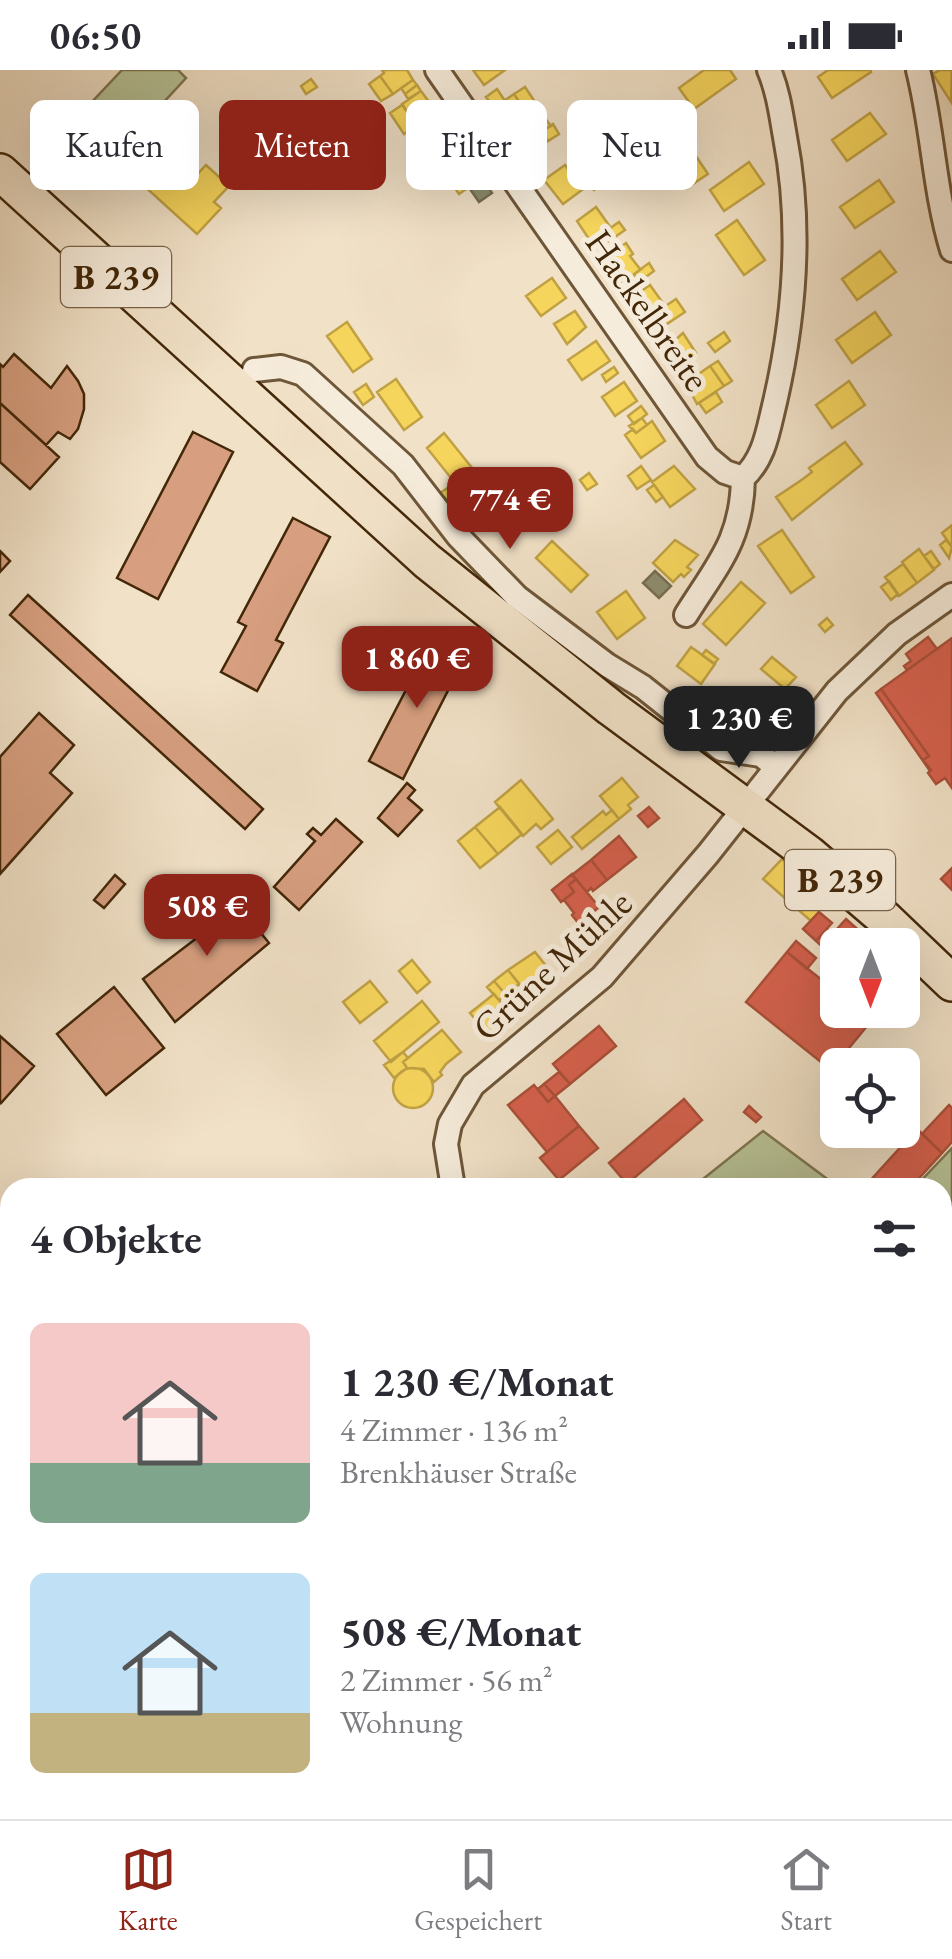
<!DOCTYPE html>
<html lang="de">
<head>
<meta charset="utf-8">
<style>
	body { margin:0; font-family:"EB Garamond",serif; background:#f2f2f3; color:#2b2b33; height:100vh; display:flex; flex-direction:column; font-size:38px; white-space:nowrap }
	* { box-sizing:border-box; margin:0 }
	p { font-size:32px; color:#7c7c81 }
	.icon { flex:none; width:55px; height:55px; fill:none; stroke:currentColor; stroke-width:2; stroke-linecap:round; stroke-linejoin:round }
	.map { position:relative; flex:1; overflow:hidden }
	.details { position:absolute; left:0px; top:1108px; width:952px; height:642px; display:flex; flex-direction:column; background:#fff; border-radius:30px 30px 0 0; box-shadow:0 10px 40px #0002 }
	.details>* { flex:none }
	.guide { position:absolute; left:30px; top:30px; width:892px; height:90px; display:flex; gap:20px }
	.needle { width:65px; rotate:180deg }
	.tools { position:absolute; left:820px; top:858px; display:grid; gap:20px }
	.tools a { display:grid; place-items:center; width:100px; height:100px; border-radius:15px; background:#fff; box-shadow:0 10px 40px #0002; font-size:50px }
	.price { position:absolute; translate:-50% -85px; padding:0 22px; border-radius:20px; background:#8f2418; color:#fff; font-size:32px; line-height:65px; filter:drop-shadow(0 2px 5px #0008) }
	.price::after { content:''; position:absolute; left:50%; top:60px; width:30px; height:22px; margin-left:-15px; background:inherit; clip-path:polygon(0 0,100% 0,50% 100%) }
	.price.selected { background:#222; color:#fff }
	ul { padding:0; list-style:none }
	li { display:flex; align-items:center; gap:30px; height:250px; padding:0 30px }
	li span { display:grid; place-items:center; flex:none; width:280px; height:200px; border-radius:15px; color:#555 }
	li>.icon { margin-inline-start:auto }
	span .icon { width:120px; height:120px; fill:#fffc; stroke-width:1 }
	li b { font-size:42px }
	h2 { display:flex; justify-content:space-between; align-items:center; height:120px; padding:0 30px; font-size:42px }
	.tag { padding:0 35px; border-radius:15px; background:#fff; box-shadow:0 10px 40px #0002; font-size:35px; line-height:90px }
	.tag.selected { background:#8f2418; color:#fff }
	.status { display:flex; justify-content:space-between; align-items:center; height:70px; padding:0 50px; background:#fff; direction:ltr }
	.status svg { height:28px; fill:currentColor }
	.tabs { display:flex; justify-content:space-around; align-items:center; height:140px; border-top:2px solid #e1e1e2; background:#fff; font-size:28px; color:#7c7c81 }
	.tabs a { display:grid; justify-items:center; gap:5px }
	.tabs .selected { color:#8f2418 }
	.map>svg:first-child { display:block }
	.green { fill:#b7c398; stroke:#7c7550; stroke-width:2.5 }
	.homes { fill:#f6d55c; stroke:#c0a143; stroke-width:2.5 }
	.shops { fill:#d6604d; stroke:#aa4f38; stroke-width:2.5 }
	.industry { fill:#8c8c6e; stroke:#766e4f; stroke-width:2.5 }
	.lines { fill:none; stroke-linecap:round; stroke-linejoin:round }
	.stream { stroke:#788073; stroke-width:5 }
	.building { fill:#d79f80; stroke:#422708; stroke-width:2.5 }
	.street-casing { stroke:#6e5638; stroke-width:28 }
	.primary-casing { stroke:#422708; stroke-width:40 }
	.street { stroke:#f6ecdb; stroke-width:22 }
	.primary { stroke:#f1e1c7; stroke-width:35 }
	.labels { text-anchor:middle; stroke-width:10; stroke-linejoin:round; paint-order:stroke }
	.shield { fill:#f6ecdb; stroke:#786247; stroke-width:2.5 }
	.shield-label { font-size:35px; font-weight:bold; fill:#422708 }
	.street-label { font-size:38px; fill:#422708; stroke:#f6ecdb }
</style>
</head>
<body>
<div class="status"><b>06:50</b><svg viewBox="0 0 49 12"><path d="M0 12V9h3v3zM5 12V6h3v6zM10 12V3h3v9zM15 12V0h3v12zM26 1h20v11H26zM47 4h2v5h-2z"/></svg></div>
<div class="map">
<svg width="952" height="1749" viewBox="0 0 952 1749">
	<rect width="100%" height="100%" fill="#f1e1c7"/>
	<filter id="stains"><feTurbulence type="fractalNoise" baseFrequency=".002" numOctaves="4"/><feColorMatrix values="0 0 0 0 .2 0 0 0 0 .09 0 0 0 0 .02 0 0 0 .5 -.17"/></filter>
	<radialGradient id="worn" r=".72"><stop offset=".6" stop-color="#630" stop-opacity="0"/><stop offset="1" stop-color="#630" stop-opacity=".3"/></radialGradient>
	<!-- green -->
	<path class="green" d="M122,0H178L186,8L113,87L74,51Z
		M763,1061L838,1117H693Z
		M952,1078V1588L942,1576V1118L915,1117Z
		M10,1199V1596L0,1600V1200Z"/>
	<!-- homes -->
	<path class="homes" d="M382,0H407L413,10L393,24L380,6L384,3Z
		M473,0H505L484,15Z
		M704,0H730L736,9L694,39L679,18Z
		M828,0H870L871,2L832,28L818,7Z
		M940,0H952L951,32L933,4Z
		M380,6L393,24L381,31L369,14Z
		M311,9L317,17L306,24L301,16Z
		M413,10L417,15L405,24L401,18Z
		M417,15L421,21L408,29L405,24Z
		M525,17L537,35L526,42L514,24Z
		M497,19L505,31L494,38L486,27Z
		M421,21L435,40L415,54L402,34Z
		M514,24L526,42L506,57L494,38Z
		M402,35L417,55L404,64L390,43Z
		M435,40L441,48L428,57L422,49Z
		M870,43L886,64L847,91L832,70Z
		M544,47L551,56L541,62L548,71L525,82L517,66Z
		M529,48L534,54L520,63L517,57Z
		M553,54L559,64L548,71L541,62Z
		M448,58L458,73L441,85L431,70Z
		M437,61L439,64L431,70L441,85L431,92L418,74Z
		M681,64L708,104L687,118L660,79Z
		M156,78L191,111L206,95L229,116L214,132L221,138L197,164L132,105Z
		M469,89L482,108L459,124L446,105Z
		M749,92L764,114L724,141L710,120Z
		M565,95L582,120L563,134L544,110Z
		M603,102L608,110L594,120L588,112Z
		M879,110L894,132L855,158L840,137Z
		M596,137L611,158L591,172L577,151Z
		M737,150L765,190L744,205L716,165Z
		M619,152L625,160L609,171L603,163Z
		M626,173L633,184L630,186L640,199L643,198L621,213L604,189Z
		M880,181L896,202L857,230L842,209Z
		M649,193L654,201L639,212L634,204Z
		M552,208L566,228L541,246L526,226Z
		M650,215L665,236L646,249L631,228Z
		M676,229L685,242L667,254L658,241Z
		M575,241L586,257L567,274L554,254Z
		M875,242L891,265L852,293L836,270Z
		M347,252L372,289L353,302L327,266Z
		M724,262L730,271L715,282L708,273Z
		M683,263L696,283L675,297L663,281Z
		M596,271L610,291L582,310L568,290Z
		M718,291L732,311L724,316L710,296Z
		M710,296L724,316L697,334L686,313Z
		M614,297L618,303L606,312L602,305Z
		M396,309L422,347L404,360L377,322Z
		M849,311L865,335L832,358L816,335Z
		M624,312L637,331L615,346L602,327Z
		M366,314L374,327L363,335L354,322Z
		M716,322L722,332L706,343L699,333Z
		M641,336L647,344L634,354L628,346Z
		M642,348L647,355L636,363L629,356Z
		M652,351L665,371L641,388L625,365L633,359L636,363Z
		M444,363L473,399L455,413L427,378Z
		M845,372L862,394L792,450L776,427L803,409L812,402L809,398Z
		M641,396L651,410L637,419L628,406Z
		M674,396L695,419L670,437L652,412Z
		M589,403L597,414L587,420L580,410Z
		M455,413L465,427L450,438L440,423Z
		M654,415L663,427L656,432L647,420Z
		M500,418L526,455L508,468L482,431Z
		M465,427L473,438L458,449L450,438Z
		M952,455V477L942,463Z
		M782,460L814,507L791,523L758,476Z
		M675,470L698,485L687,497L691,500L684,507L681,504L673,512L653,493Z
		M946,470L952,477L949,488L940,475Z
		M552,471L588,505L571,522L536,488Z
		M919,479L934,500L917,513L902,492Z
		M931,481L940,494L934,499L924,486Z
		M903,494L917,513L899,526L885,507Z
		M889,511L898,524L891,530L881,517Z
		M741,512L765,533L726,575L703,554Z
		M626,521L645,548L617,569L597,542Z
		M827,548L833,555L825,562L819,555Z
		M691,577L715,594L701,614L677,596Z
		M706,580L718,589L714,594L702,585Z
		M772,587L796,607L785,619L761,599Z
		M622,708L638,727L628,735L631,739L619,749L600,726Z
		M521,710L553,749L541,759L536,754L523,766L495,732Z
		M500,737L522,764L498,784L475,757Z
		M612,740L619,749L582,779L572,767L603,741L606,745Z
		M475,757L498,784L480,798L458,771Z
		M558,760L572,777L551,794L537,777Z
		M782,789L821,825L815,832L819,842L811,851L763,809Z
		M535,882L555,907L530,927L508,900Z
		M412,890L430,912L417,923L399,901Z
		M508,900L519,914L506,925L494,911Z
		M370,911L387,932L360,953L343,932Z
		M494,911L506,925L499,930L487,917Z
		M494,924L510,944L487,963L470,943Z
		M422,931L439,952L391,992L374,971Z
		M442,960L461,982L446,994L440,1002L442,1005L434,1012L424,999L407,998L403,992Z
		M403,982L408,988L403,992L407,998L394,1008L384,995Z
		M393 1018a20 20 0 1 1 40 0a20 20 0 1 1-40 0Z
		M6,1659L10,1660V1693L7,1694L0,1677V1662Z
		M952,1666V1709L942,1699V1676Z
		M3,1684L7,1694L10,1693V1700L2,1703L0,1685Z
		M601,1740L605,1749H588L587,1746Z
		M601,1740H624L625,1744L605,1749Z
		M783,1740L791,1749H766Z
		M888,1740H917L922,1745L918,1749H897Z"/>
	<!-- shops -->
	<path class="shops" d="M928,567L937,579L907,600L904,596L911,591L906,584Z
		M952,568V718L945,708L936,714L928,703L931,700L923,690L929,686L881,619Z
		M881,619L929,686L923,690L930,701L876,623Z
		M649,737L659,748L648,757L638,746Z
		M619,766L636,787L607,810L591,790Z
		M591,790L607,810L593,821L591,818L587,822L572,805Z
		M952,798V820L941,809Z
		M572,804L576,809L569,815L574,822L561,832L552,820Z
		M576,809L599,837L579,854L572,845L574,843L564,830L561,832L574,822L569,815Z
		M819,842L832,853L816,871L803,859Z
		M846,849L872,872L869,875L838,877L828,869Z
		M827,859L833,864L828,869L838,877L836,889L816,871Z
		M796,871L816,888L807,899L787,882Z
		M787,882L838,923V940H859L872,950L831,1000L746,932Z
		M599,956L616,976L570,1014L553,994Z
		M559,1002L570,1014L555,1026L544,1014Z
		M544,1014L555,1026L548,1032L538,1019Z
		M534,1015L548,1032L555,1026L579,1056L547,1082L508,1035Z
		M684,1029L702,1050L627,1114L609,1093Z
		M949,1035L952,1038V1072L942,1083L922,1064Z
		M749,1036L761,1047L756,1052L744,1042Z
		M579,1056L598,1078L559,1110L540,1088Z
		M917,1059L942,1083L910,1118H873L868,1113Z"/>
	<!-- industry -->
	<path class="industry" d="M483,110L492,123L479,132L470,119Z
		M655,501L671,516L659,528L643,513Z"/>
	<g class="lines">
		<!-- stream -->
		<path class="stream" d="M0,1223L10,1224
			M942,1347L952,1351"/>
	</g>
	<!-- building -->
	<path class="building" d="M14,284L51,318L67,296L78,311L84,324V339L78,359L70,369L58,362L46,375L0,333V294L3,297Z
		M0,333L59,387L30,419L0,392Z
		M193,362L233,382L158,529L117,508Z
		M293,448L330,467L276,570L283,573L257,621L221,602L246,556L238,552Z
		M0,481L10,491L0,502Z
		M28,525L263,739L245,759L10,545Z
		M431,572L464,589L403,709L369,691Z
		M39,643L74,675L50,703L72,723L0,804V687Z
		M407,713L415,720L408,728L422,740L398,766L378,748Z
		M336,749L362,772L299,840L274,817L315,771L307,764L313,758L321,765Z
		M115,805L125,814L104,838L94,830Z
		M230,825L269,873L175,952L143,909L206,861L199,850Z
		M114,917L164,978L106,1025L57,964Z
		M0,966L34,996L1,1033L0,1031Z"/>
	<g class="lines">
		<defs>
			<path id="street" d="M437,0L707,387L725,402L743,408
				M918,0C933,59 934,121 952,180
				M254,300L281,297L303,304L403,395L458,466L517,527L607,595L643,617L721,679L761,685L776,697
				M686,545C718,494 742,470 743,408C765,388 768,360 775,332C795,245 802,155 785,67C781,44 778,21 769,0
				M453,1118L446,1074L450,1054L473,1015L602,907L708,784L837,621L897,564L952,525
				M454,1740L456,1749
				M664,1740L671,1749
				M845,1740L853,1749"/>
			<path id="primary" d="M0,102L427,491L611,638L809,784L885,849L952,913"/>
		</defs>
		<!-- street casing -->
		<use href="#street" class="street-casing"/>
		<!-- primary casing -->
		<use href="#primary" class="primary-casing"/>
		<!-- street -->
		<use href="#street" class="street"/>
		<!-- primary -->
		<use href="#primary" class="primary"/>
	</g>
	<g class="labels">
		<!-- shield labels -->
		<g class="shield">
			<rect x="61" y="177" width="110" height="60" rx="8"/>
			<rect x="785" y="780" width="110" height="60" rx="8"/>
		</g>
		<g class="shield-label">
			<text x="116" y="219">B 239</text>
			<text x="840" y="822">B 239</text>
		</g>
		<!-- street labels -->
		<g class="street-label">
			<text transform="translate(648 240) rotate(55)" y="13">Hackelbreite</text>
			<text transform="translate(552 895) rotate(-43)" y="13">Grüne Mühle</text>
		</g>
	</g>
	<rect width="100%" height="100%" filter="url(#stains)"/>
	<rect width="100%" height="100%" fill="url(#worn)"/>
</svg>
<div class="tools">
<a><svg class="needle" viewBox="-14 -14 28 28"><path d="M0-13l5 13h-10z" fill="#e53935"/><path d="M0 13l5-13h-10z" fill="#7c7c81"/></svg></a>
<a><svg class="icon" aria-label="locate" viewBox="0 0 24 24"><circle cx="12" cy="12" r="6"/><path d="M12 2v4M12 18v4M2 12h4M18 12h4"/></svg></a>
</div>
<b class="price" style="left:510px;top:482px">774 €</b>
<b class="price" style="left:417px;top:641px">1 860 €</b>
<b class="price selected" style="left:739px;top:701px">1 230 €</b>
<b class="price" style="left:207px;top:889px">508 €</b>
<div class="guide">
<a class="tag">Kaufen</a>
<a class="tag selected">Mieten</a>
<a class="tag">Filter</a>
<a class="tag">Neu</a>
</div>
<section class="details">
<h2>4 Objekte<svg class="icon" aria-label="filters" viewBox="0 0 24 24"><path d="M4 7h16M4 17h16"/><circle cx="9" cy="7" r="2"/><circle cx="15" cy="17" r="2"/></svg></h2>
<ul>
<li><span style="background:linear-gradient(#f6c9c9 70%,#7fa58c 0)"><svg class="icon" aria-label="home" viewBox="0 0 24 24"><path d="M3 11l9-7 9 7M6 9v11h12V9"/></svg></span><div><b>1 230 €/Monat</b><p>4 Zimmer · 136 m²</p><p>Brenkhäuser Straße</p></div></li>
<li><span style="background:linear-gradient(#bfe0f5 70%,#c2b280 0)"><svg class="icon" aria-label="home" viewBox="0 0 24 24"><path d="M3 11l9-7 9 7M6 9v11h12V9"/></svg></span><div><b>508 €/Monat</b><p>2 Zimmer · 56 m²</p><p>Wohnung</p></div></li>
</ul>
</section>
</div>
<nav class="tabs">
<a class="selected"><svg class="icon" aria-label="map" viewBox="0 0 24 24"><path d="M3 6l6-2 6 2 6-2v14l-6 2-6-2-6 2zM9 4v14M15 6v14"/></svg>Karte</a>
<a><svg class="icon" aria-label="saved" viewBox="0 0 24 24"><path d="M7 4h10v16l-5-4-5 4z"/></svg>Gespeichert</a>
<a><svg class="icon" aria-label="home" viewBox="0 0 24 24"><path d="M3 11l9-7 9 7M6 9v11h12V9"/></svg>Start</a>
</nav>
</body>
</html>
